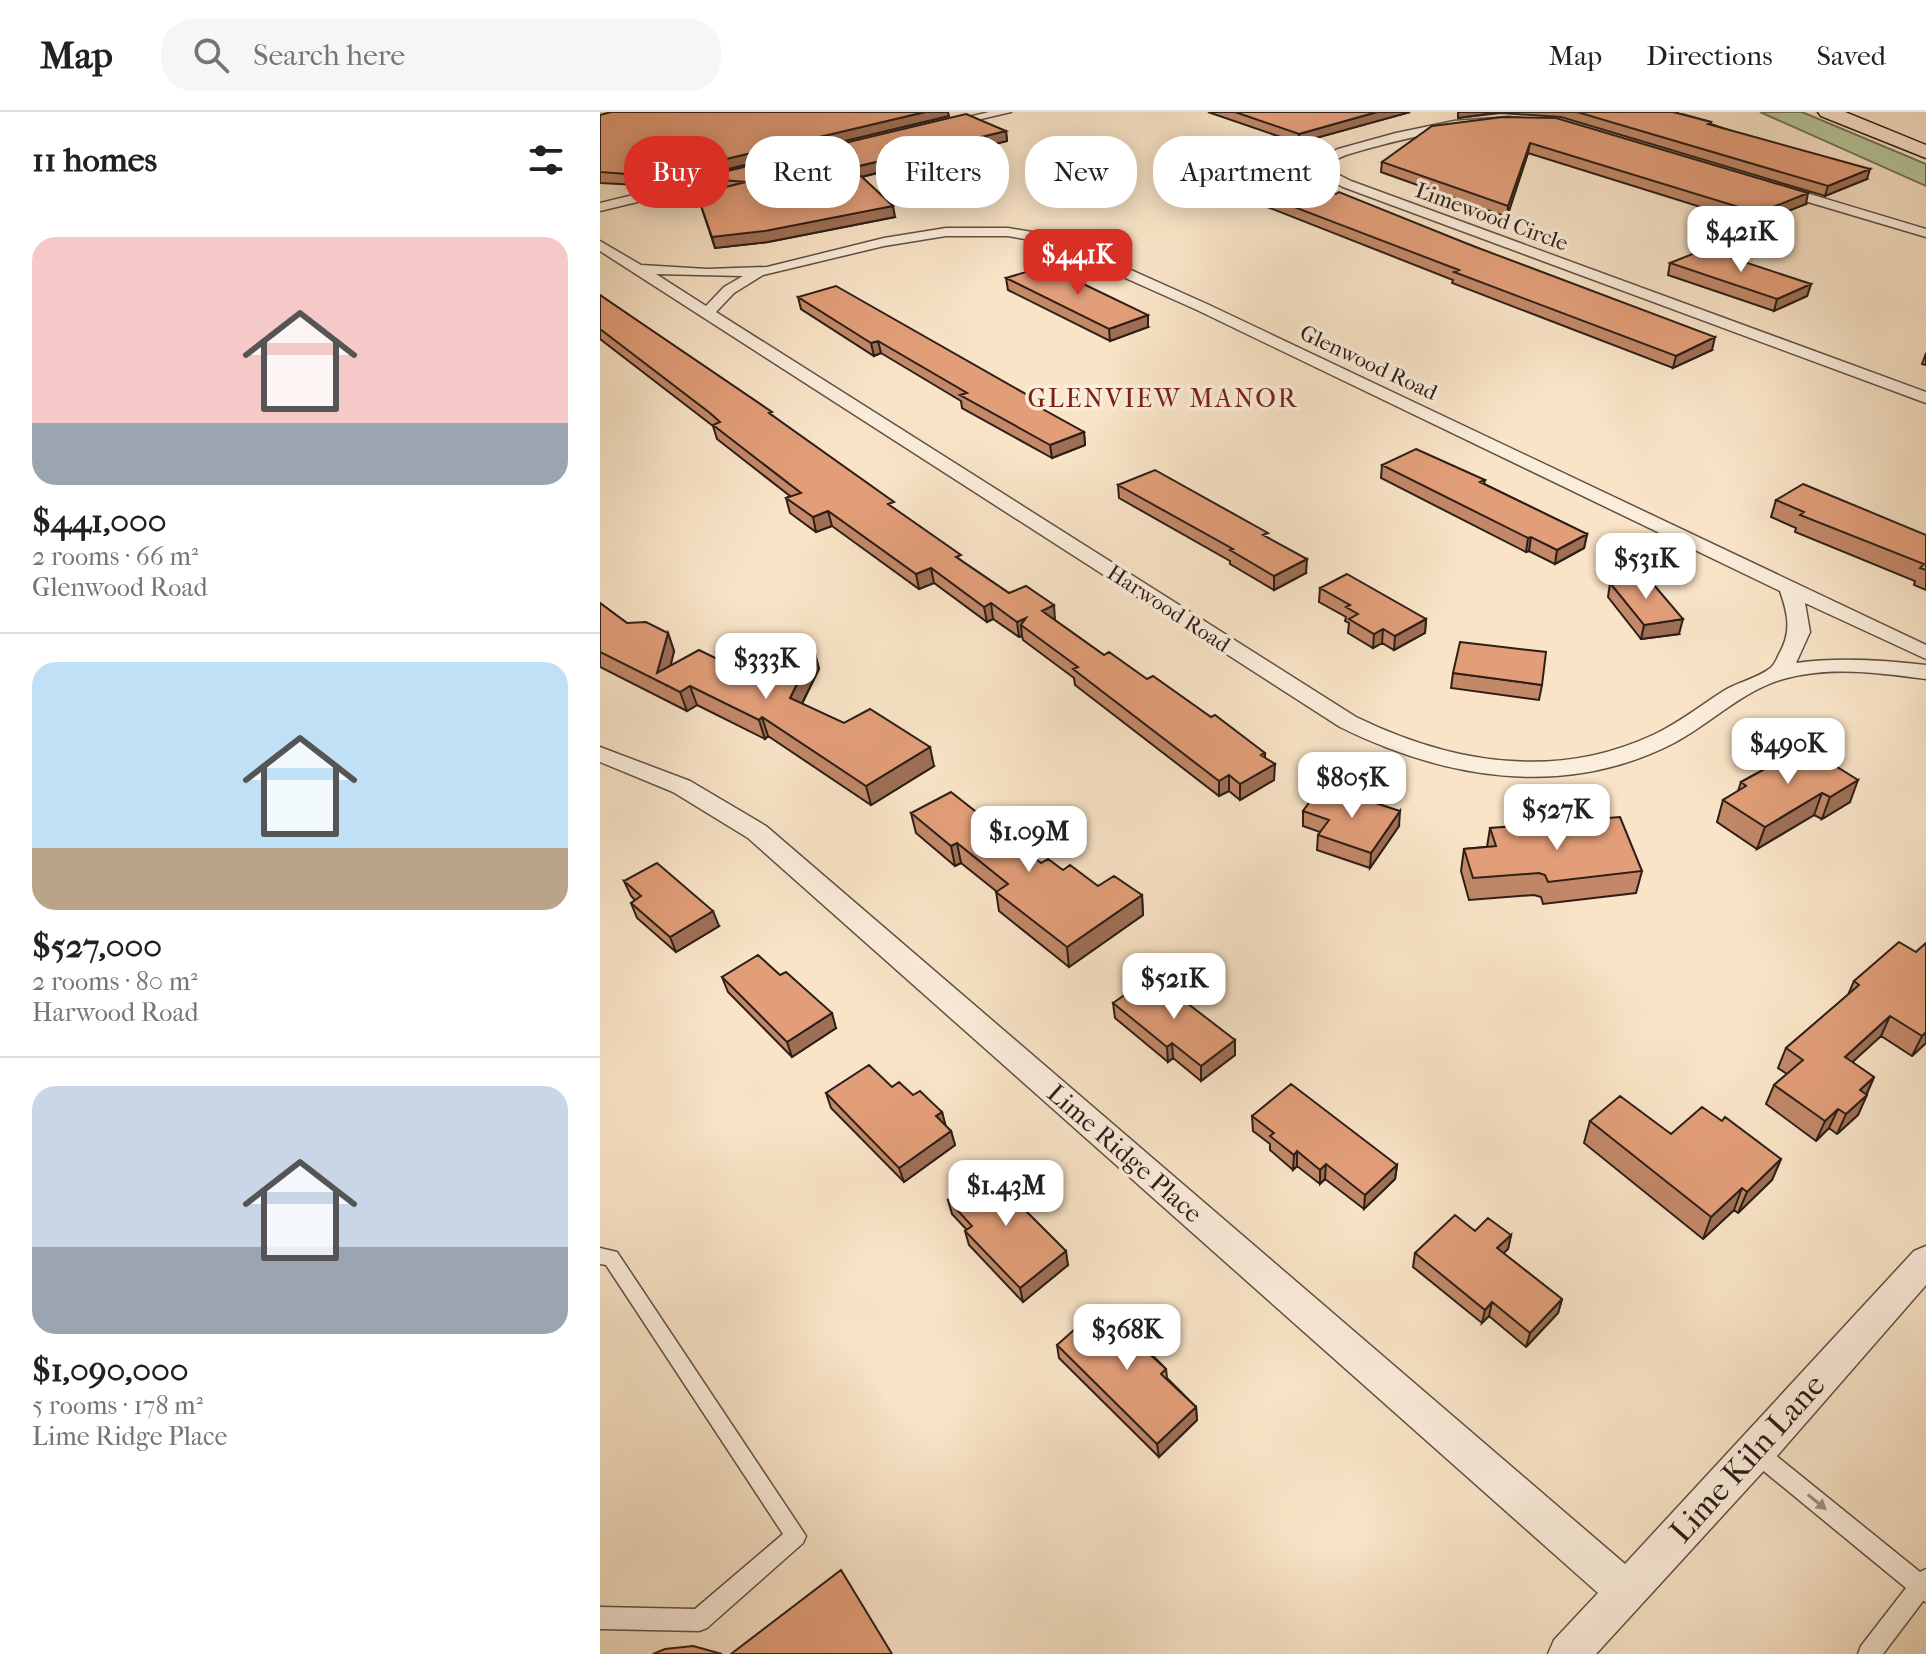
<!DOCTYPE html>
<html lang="en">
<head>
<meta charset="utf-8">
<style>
	body { margin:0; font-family:"IM FELL French Canon",serif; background:#f6f6f6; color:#202124; height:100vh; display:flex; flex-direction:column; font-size:30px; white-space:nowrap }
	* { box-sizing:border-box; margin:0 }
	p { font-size:26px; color:#757577 }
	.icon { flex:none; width:44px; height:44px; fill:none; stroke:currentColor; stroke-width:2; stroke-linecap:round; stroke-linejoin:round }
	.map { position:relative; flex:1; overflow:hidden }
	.sheet { display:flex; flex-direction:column; background:#fff; width:600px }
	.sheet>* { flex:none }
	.hud { position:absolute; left:24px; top:24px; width:760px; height:72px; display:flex; gap:16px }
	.price { position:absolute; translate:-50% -68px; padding:0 18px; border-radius:16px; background:#fff; color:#222; font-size:26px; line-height:52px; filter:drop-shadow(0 2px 4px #0008) }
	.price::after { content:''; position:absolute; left:50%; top:48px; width:24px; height:18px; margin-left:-12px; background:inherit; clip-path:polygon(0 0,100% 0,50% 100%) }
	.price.current { background:#d93025; color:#fff }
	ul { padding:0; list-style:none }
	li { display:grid; align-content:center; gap:16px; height:424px; padding:0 32px }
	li+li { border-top:2px solid #e0e0e0 }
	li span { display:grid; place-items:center; height:248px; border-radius:24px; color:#555 }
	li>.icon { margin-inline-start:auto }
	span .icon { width:144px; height:144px; fill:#fffc; stroke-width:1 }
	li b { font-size:34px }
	h2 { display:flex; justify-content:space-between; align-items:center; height:96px; padding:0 32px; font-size:34px }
	.chip { padding:0 28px; border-radius:32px; background:#fff; box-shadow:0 4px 20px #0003; font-size:28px; line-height:72px }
	.chip.current { background:#d93025; color:#fff }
	header { display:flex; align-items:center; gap:48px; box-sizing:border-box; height:112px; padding:0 40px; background:#fff; border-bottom:2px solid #e0e0e0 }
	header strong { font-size:38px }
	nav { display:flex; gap:44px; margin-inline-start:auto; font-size:28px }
	.search { width:560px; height:72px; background:#f6f6f6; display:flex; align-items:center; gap:20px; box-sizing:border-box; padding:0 28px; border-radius:32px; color:#757577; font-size:30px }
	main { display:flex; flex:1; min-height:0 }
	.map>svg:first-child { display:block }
	.green { fill:#b7c59a; stroke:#727258; stroke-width:2 }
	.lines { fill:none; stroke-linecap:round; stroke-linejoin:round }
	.service-casing { stroke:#605043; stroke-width:3 }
	.minor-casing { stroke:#605043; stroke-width:3 }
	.motorway-casing { stroke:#2d1e17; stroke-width:3 }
	.service { fill:#fbeddb; fill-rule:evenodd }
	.minor { fill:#fbeddb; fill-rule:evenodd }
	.motorway { fill:#f9e4c7; fill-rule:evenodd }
	.wall { fill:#c28868; stroke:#2d1e17; stroke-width:2 }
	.shaded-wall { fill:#9e6f55; stroke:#2d1e17; stroke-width:2 }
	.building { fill:#e29e79; stroke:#2d1e17; stroke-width:2 }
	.oneway { fill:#9e9083 }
	.labels { text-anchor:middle; stroke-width:7; stroke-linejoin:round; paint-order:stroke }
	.far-street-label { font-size:22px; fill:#2d1e17; stroke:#fbeddb }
	.far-quarter-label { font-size:26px; letter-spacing:2px; fill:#7a1f14; stroke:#fbeddb }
	.street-label { font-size:26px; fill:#2d1e17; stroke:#fbeddb }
	.near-street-label { font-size:32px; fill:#2d1e17; stroke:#fbeddb }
</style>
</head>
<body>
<header>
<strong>Map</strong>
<div class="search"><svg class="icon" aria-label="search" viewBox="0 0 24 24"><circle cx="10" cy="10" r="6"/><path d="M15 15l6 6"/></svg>Search here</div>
<nav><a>Map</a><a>Directions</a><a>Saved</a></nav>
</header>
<main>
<section class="sheet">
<h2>11 homes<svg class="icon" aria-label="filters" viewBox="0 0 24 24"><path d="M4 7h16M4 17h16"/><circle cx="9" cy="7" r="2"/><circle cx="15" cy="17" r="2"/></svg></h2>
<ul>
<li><span style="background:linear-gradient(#f6c9c9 75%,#9aa5b1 0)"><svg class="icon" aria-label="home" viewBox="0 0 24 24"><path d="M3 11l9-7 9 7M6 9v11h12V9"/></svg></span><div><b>$441,000</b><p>2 rooms · 66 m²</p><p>Glenwood Road</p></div></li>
<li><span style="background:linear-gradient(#bfe0f5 75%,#b9a48a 0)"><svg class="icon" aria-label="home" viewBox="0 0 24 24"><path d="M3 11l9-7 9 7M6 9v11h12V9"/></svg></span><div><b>$527,000</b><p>2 rooms · 80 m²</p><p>Harwood Road</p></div></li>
<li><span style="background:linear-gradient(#c9d6e8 65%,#9aa5b1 0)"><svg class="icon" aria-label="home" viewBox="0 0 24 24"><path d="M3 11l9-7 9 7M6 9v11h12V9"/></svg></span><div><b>$1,090,000</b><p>5 rooms · 178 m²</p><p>Lime Ridge Place</p></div></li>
</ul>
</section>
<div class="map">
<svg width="1326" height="1542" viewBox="0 0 1326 1542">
	<rect width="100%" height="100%" fill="#f9e4c7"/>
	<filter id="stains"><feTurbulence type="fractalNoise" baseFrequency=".0025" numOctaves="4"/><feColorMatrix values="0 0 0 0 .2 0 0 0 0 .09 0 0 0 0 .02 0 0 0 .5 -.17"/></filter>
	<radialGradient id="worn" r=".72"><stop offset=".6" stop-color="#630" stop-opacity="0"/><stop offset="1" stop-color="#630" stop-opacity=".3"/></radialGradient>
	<!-- green -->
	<path class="green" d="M1160,0H1202L1326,52V74Z"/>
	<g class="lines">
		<defs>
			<path id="service" d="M0,1136L17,1140L206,1424L203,1431L107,1516L99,1519L0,1517V1495L95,1497L183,1422L6,1153L0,1152Z
				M1156,1330L1163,1333L1320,1460L1326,1457V1490L1323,1489L1283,1542H1258L1261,1534L1306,1476L1149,1347L1146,1340L1149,1333Z"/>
			<path id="minor" d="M389,0H411L338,17L332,14Z
				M909,5L970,11L976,14L970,17C889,7 824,20 746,43L734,48L731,55L737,62L751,69L1326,280V291L743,75L729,68L719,55L725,43L738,37L796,21L854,9Z
				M133,59L137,60V66L0,99V91Z
				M1176,72L1326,117V125L1171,79L1170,76Z
				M346,116H408L455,124L607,192L1326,533V547L1205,491L1210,520L1196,551C1239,545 1283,548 1326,553V567C1281,561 1232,554 1187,566C1143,577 1111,612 1072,632C963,687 845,667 740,615L0,139V129L41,153L107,157L167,155L284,126ZM346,124H408L447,131L597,198L1180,479C1188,502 1192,520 1179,542C1177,547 1173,555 1169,557C1157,566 1139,570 1125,578C1101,593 1079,611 1053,623C954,669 851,651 756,605L116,200L134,181L163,163L284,134ZM56,162L143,164L124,175L106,194Z
				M0,635L90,669L166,714L1025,1452L1314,1139L1326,1134V1173L1169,1353L996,1542H948L954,1528L998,1481L148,726L73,680L0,650Z"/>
			<path id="motorway" d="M1218,0H1245L1326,33V46L1221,4Z"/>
		</defs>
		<!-- service casing -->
		<use href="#service" class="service-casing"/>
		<!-- minor casing -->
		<use href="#minor" class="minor-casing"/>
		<!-- motorway casing -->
		<use href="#motorway" class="motorway-casing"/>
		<!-- service -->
		<use href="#service" class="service"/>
		<!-- minor -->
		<use href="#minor" class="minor"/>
		<!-- motorway -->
		<use href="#motorway" class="motorway"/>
	</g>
	<!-- wall -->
	<path class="wall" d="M608,0H810L698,31Z
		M858,0H1078V1L1111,10V12L1267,67L1225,84L961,5L901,1L858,6Z
		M0,3L349,4L57,74L0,71Z
		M903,5L1206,92L1155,112L928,41L907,105L781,60L782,50Z
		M406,19L407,29L262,65L295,105L168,130L115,136L97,82L112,78L101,77L98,66Z
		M614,50L711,78L873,134L1112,238L1073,256L852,171L853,168L642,85L614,61Z
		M1070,151L1211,172L1207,184L1174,199L1068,163Z
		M406,166L548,215L510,229L408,178Z
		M0,183L173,304L362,449L409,481L455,508L504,543L611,605L665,641V646L674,668L640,688L629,679L619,684L475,573L474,566L423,528L422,524L419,525L393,507L387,510L334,471L319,477L232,414L216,420L190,401L186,386L190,384L117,327L113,314L0,227Z
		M198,185L445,299L484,320L485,333L452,346L362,296L361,289L281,241L274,244L201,197Z
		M1326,241V253L1322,252Z
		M782,353L885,368L884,372L987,422L984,436L955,452L929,439L926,440L781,366Z
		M518,373L706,461L674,478L630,452V449L519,386Z
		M1176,388L1326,423V478L1314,473L1315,469L1195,420L1196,416L1171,405Z
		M1010,471L1079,522L1041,527L1008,485Z
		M720,476L826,507L825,521L794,538L782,531L773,536L748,521L749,511L745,509L746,505L719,490Z
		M0,491L27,511L68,521L74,539L70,554L164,570L214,538L219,557L202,592L334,654L271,693L168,624L165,627L97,593L87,599L0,555Z
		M853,561L942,573L939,588L851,576Z
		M1205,635L1250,690L1222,707L1214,703L1157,737L1117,710L1123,688L1138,679L1141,670Z
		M703,699L799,714L770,756L717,738L718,723L720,720L703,714Z
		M311,701L441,751L463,758L498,774L542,783L543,803L469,855L399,799L396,779L361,751L355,754L316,721Z
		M982,708L1042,759L1036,781L943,792L941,785L934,783L869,788L861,759L864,737L887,735L890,716L930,717L981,714Z
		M24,769L119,814L76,840L37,806L31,791L35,788L31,784Z
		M1326,831V931L1312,944L1281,924L1252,950L1274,965L1258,1003L1237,1022L1229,1016L1216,1029L1166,992L1174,973L1187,962L1178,956L1186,936L1248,883L1254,869L1316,840Z
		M180,863L236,916L192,945L128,880L122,865Z
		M513,891L635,928V943L601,969L573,946L568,950L515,906Z
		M292,975L313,983L342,1000L345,1013L351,1019L355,1033L304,1070L231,996L226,981Z
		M652,1004L797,1053L795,1067L764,1097L725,1067L720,1072L697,1054L693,1058L670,1038V1032L653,1019Z
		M990,1009L1071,1022L1122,1009L1181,1047L1172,1068L1138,1101L1134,1098L1103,1127L984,1031Z
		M418,1084L420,1093L468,1153L423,1190L369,1133L365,1119L367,1118L352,1102L348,1088Z
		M875,1119L911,1123L908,1137L903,1141L962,1187L958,1201L926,1235L889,1204L882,1211L813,1155L815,1141Z
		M457,1233L553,1244L566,1257L567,1266L596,1295L597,1308L559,1345L459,1246Z"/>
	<!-- shaded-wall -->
	<path class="shaded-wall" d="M325,0H348L349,4L57,74L54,64Z
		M777,0H810L698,31L699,22Z
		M858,0H901L858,6Z
		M406,19L407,29L244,69L242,58Z
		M930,31L928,41L907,105L908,94Z
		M1270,57L1267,67L1225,84L1228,74Z
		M1208,81L1206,92L1155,112L1158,101Z
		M293,94L295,105L168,130L115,136L112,125Z
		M1211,172L1207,184L1174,199L1177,187Z
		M548,203V215L510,229L509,217Z
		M1115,225L1112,238L1073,256L1076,244Z
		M278,229L281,241L274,244L271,231Z
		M484,320L485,333L452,346L450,333Z
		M228,399L232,414L216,420L213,405Z
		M987,422L984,436L955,452L957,438Z
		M931,425L929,439L926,440L928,426Z
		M707,447L706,461L674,478V464Z
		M331,456L334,471L319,477L316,462Z
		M391,491L393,507L387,510L384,495Z
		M454,493L455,508L442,499Z
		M426,506L421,513L422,524L419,525L417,510Z
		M826,507L825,521L794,538L795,524Z
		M1083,507L1079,522L1041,527L1044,513Z
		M783,517L782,531L773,536L774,522Z
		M68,521L74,539L66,573L57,561Z
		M214,538L219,557L195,605L190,586Z
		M90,574L97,593L87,599L80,580Z
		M162,605L168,624L165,627L159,608Z
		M330,635L334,654L271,693L266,674Z
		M675,652L674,668L640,688V672Z
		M629,663V679L619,684V669Z
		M1258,668L1250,690L1222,707L1230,685Z
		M1222,681L1214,703L1157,737L1165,715Z
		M800,699L799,714L770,756L771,741Z
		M357,731L361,751L355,754L351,734Z
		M542,783L543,803L469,855L467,835Z
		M113,799L119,814L76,840L70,825Z
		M232,901L236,916L192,945L187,930Z
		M1290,904L1281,924L1236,965L1245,945Z
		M1326,920V931L1312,944L1322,924Z
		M635,928V943L601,969V954Z
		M572,931L573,946L568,950L567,935Z
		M1274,965L1265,985L1260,978Z
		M1267,983L1258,1003L1237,1022L1246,1002Z
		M1238,997L1229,1016L1216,1029L1225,1009Z
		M342,1000L346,1015L336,1004Z
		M351,1019L355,1033L304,1070L299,1056Z
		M697,1039V1054L693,1058L694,1043Z
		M1181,1047L1172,1068L1138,1101L1147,1080Z
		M726,1052L725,1067L720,1072V1058Z
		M797,1053L795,1067L764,1097L765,1083Z
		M1142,1076L1134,1098L1103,1127L1111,1105Z
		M911,1123L908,1137L894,1150L897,1136Z
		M466,1139L468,1153L423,1190L420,1176Z
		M962,1187L958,1201L926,1235L930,1221Z
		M892,1190L889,1204L882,1211L885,1198Z
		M551,1230L553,1244L546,1250L544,1237Z
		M596,1295L597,1308L559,1345L557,1332Z"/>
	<!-- building -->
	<path class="building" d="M11,0H325L54,64L0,60V3Z
		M635,0H777L699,22Z
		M977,0H1073L1111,10L1108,12L1270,57L1228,74Z
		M366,2L406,19L242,58V64H261L293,94L165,119L112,125L97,82L146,70L98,66Z
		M903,5L956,6L1208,81L1158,101L930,31L908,94L782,50L832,14Z
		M643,26L711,78L720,76L736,82L739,80L873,134L1115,225L1076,244L854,160L859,158L642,75L614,50L618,33Z
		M1105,137L1211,172L1177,187L1070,151Z
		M446,154L548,203L509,217L406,166Z
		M236,174L445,293L439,295L484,320L450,333L360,283L367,281L278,229L271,231L198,185Z
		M0,183L172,300L169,301L294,390L288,392L361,443L356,445L409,481L426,474L454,493L442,499L504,543L509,540L547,567L553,564L611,605L615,603L665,641L661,643L675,652L640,672L629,663L619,669L473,557L478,555L421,513L426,506L417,510L391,491L384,495L331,456L316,462L228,399L213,405L186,386L201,381L113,313L120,310L110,301L0,217Z
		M816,337L885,368L880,370L987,422L957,438L931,425L928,426L782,353Z
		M555,358L668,421L663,423L707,447L674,464L630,438L633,437L518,373Z
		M1203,372L1326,423V458L1320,456L1324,452L1200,403L1204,400L1176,388Z
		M747,462L826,507L795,524L783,517L774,522L749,507L758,502L746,495L750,493L720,476Z
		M1048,466L1083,507L1044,513L1010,471Z
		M0,491L27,511L46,510L68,521L57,561L99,538L164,570L214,538L190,586L244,611L270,597L330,635L266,674L162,605L159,608L90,574L80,580L0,540Z
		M860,530L946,540L942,573L853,561Z
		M1205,635L1258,668L1230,685L1222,681L1165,715L1123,688L1146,674L1141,670Z
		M718,678L745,686L748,682L800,699L771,741L718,723L729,708L703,699Z
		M351,680L441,751L448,747L463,758L470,753L498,774L514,764L542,783L467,835L396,780L408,772L357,731L351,734L311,701Z
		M1020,705L1042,759L948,770L945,763L939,761L873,766L864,737L896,734L890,716L928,713L930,717L984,713L982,708Z
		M57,751L113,799L70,825L31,791L41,784L24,769Z
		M1299,830L1316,840L1326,831V920L1322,924L1290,904L1245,945L1274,965L1260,978L1267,983L1246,1002L1238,997L1225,1009L1174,973L1203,948L1186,936L1259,873L1254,869Z
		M158,843L180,863L186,860L232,901L187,930L122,865Z
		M552,864L635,928L601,954L572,931L567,935L513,891Z
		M269,953L292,975L299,970L313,983L320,979L342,1000L336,1004L351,1019L299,1056L226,981Z
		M691,972L797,1053L765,1083L726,1052L720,1058L697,1039L694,1043L670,1024L674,1021L652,1004Z
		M1020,984L1071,1022L1102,995L1122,1009L1125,1005L1181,1047L1147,1080L1142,1076L1111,1105L990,1009Z
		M391,1056L418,1084L414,1087L466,1139L420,1176L365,1119L372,1114L348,1088Z
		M855,1103L875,1119L888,1106L911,1123L897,1136L962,1187L930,1221L892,1190L885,1198L815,1141Z
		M502,1193L521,1212L527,1207L551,1230L544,1237L566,1257L561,1262L596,1295L557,1332L457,1233Z
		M241,1458L292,1542H131Z
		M93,1534L122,1542H53L65,1537Z"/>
	<!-- one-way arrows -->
	<defs><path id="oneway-solid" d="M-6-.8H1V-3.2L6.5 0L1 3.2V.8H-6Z" transform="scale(2)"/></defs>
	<use class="oneway" href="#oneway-solid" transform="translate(1217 1390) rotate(39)"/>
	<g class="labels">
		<!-- far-street labels -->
		<g class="far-street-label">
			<text transform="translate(892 104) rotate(20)" y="8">Limewood Circle</text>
			<text transform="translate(769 250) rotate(25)" y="8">Glenwood Road</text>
			<text transform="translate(569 496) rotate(33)" y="8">Harwood Road</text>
		</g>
		<!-- far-quarter labels -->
		<g class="far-quarter-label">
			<text x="563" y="295">GLENVIEW MANOR</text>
		</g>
		<!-- street labels -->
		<g class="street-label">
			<text transform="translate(525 1041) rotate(41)" y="9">Lime Ridge Place</text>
		</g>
		<!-- near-street labels -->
		<g class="near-street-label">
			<text transform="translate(1147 1346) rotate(-48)" y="11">Lime Kiln Lane</text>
		</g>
	</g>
	<rect width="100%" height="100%" filter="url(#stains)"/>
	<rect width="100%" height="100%" fill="url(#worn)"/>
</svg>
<b class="price" style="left:1141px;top:162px">$421K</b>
<b class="price current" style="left:478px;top:185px">$441K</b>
<b class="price" style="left:1046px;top:489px">$531K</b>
<b class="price" style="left:166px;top:589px">$333K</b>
<b class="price" style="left:1188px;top:674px">$490K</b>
<b class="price" style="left:752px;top:708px">$805K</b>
<b class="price" style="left:957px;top:740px">$527K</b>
<b class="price" style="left:429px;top:762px">$1.09M</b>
<b class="price" style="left:574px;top:909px">$521K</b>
<b class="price" style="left:406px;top:1116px">$1.43M</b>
<b class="price" style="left:527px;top:1260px">$368K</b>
<div class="hud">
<a class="chip current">Buy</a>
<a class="chip">Rent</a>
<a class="chip">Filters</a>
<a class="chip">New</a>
<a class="chip">Apartment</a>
</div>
</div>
</main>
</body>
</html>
